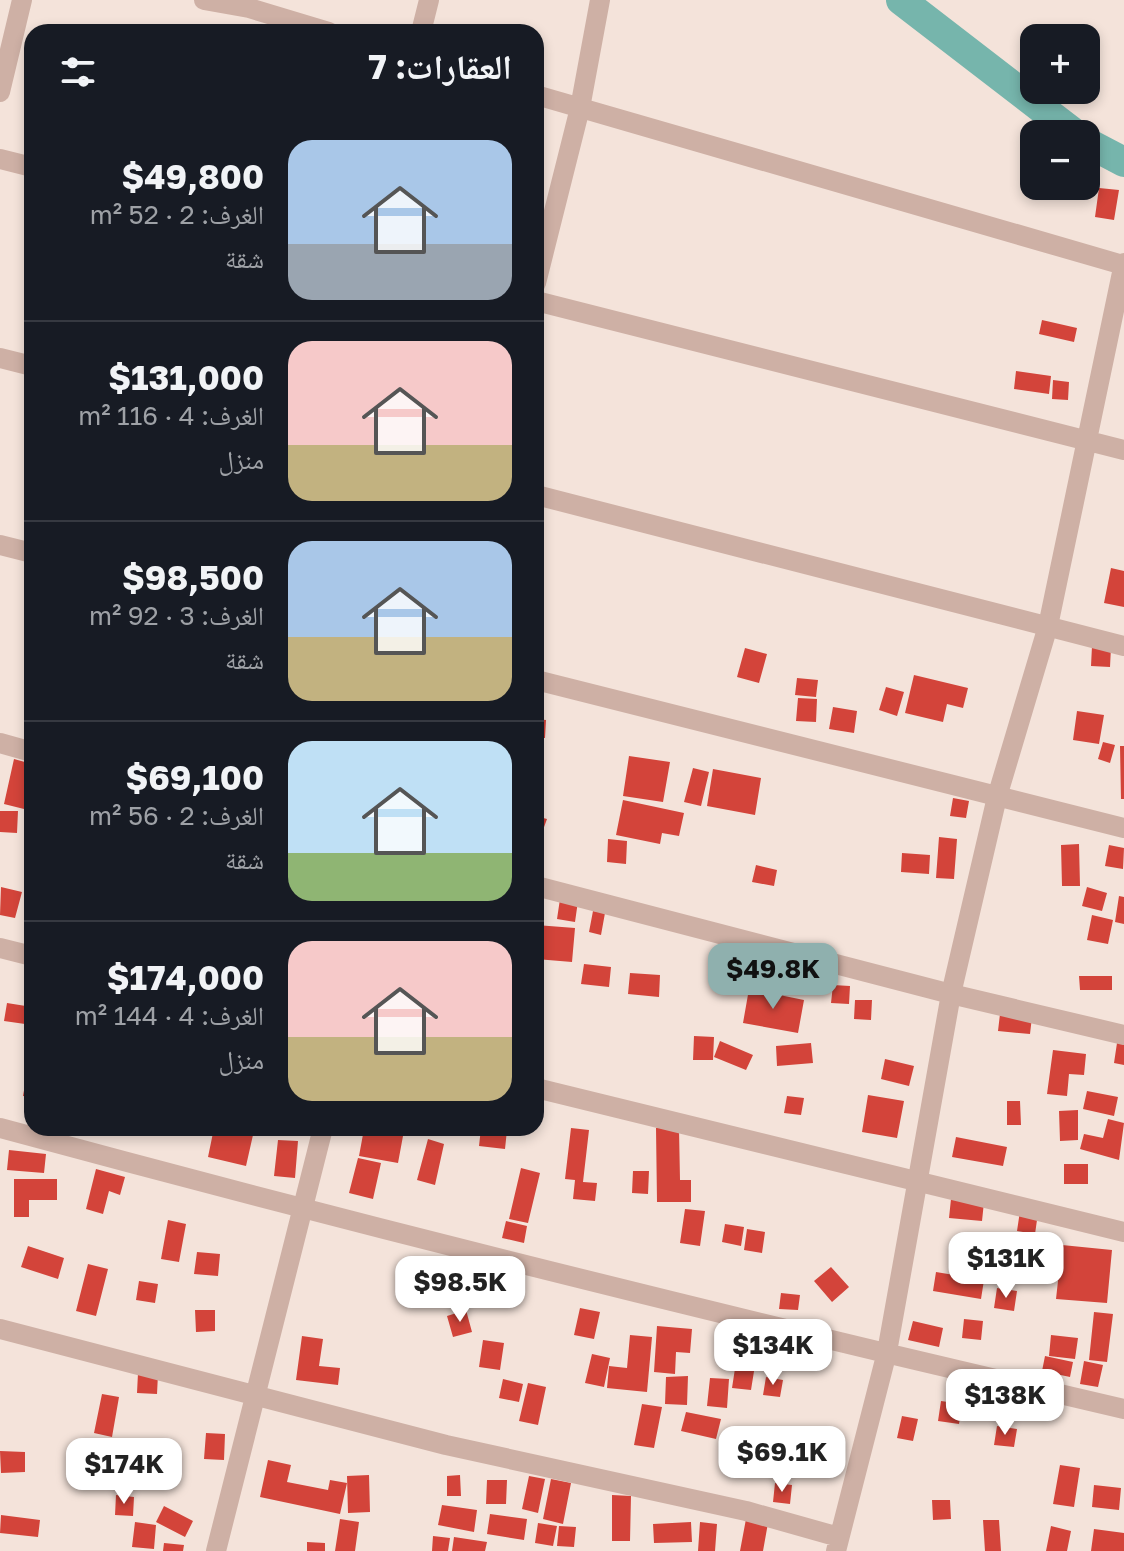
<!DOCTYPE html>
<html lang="ar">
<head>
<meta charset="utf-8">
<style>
	body { margin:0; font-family:"Golos Text","Noto Naskh Arabic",sans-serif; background:#20242c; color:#f1f3f6; direction:rtl; height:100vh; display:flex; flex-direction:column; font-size:30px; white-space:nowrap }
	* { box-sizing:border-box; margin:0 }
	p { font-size:26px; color:#9ea1a6 }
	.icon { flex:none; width:44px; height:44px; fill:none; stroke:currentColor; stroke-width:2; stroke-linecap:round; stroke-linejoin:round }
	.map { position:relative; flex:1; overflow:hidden; direction:ltr }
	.panel { position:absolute; left:24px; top:24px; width:520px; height:1112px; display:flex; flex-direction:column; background:#171b24; border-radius:24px; box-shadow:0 4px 12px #0003; direction:rtl }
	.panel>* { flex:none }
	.controls { position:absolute; left:1020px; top:24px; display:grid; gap:16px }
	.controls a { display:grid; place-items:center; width:80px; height:80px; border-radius:16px; background:#171b24; box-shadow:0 4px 12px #0003; font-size:40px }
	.price { position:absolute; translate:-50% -68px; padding:0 18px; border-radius:16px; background:#fff; color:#222; font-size:26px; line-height:52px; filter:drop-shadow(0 2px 4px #0008) }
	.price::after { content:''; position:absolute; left:50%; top:48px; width:24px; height:18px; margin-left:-12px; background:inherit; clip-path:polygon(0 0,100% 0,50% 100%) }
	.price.on { background:#8fb0ae; color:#111 }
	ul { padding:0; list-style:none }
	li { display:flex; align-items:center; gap:24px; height:200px; padding:0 32px }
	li+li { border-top:2px solid #363941 }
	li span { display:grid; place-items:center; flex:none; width:224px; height:160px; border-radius:24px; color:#555 }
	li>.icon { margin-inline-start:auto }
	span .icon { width:96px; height:96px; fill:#fffc; stroke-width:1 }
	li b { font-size:34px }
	h2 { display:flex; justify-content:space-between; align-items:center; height:96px; padding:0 32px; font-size:34px }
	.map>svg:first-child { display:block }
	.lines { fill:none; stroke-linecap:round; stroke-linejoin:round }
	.canal { stroke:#76b5ac; stroke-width:30 }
	.building { fill:#d3443a }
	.minor { stroke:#ceb0a5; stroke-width:20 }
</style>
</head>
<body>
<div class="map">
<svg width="1124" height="1551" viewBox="0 0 1124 1551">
	<rect width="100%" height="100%" fill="#f4e3da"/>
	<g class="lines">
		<!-- canal -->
		<path class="canal" d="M901,0L1075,134
			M1086,142L1124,162"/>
	</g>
	<!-- building -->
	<path class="building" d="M1099,188L1119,190L1114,220L1095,217Z
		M1042,320L1077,328L1074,342L1039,334Z
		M1016,371L1051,376L1049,394L1014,389Z
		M1053,380L1069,382L1068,400L1052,399Z
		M1111,568L1124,571V607L1104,603Z
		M1092,646L1111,647L1110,667L1091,666Z
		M745,648L767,654L759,683L737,677Z
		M914,675L968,688L963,708L947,704L943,722L905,713Z
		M797,678L818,680L816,697L795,695Z
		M886,687L904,692L897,716L879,710Z
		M798,698L817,699L816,722L796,721Z
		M833,707L857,711L854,733L829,729Z
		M1077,711L1104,715L1099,744L1073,740Z
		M536,719L546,720L545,738H536Z
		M1103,742L1115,745L1110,763L1098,759Z
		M1120,746H1124V799H1121Z
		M629,756L670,762L663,802L623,796Z
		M14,759L32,764L24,809L4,804Z
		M693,768L709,772L701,806L684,802Z
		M713,769L761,778L755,815L707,806Z
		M953,798L969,801L966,818L950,816Z
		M623,800L684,813L679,836L662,833L660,844L616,835Z
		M0,811H18L17,833L0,832Z
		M536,816L547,819L536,849Z
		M939,837L957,839L954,879L936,878Z
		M608,839L627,841L626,864L607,862Z
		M1079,844L1080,886H1062L1061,845Z
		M1109,845L1124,848L1123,869L1105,866Z
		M902,853L930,855L929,874L901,872Z
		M756,865L777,870L774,886L752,882Z
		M1,887L22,892L15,918L0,915Z
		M1087,887L1107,893L1102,911L1082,906Z
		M1119,896L1124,897V924L1115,922Z
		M560,899L578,901L575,922L557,919Z
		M593,911L605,913L601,935L589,932Z
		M1092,915L1113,920L1108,944L1087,940Z
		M536,925L575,928L572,962L536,959Z
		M584,964L611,967L609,987L581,984Z
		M630,973L660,975L659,997L628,994Z
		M1079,976H1112V990H1080Z
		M833,985L850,986L849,1004L831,1003Z
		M749,989L804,1000L798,1033L743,1023Z
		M855,1000H872L871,1020L854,1019Z
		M7,1003L32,1007V1025L4,1021Z
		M1000,1014L1032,1017L1030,1034L998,1031Z
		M694,1036L714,1037L713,1060H693Z
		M720,1041L753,1055L746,1070L714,1057Z
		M811,1043L813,1063L777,1066L776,1046Z
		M1117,1043L1124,1044V1065L1114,1063Z
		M1053,1050L1086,1054L1084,1075L1069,1074L1067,1096L1047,1094Z
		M885,1059L914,1066L909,1086L881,1079Z
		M29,1062L32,1063V1097L23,1096Z
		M1087,1091L1118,1097L1114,1116L1083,1109Z
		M868,1095L904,1101L897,1138L862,1132Z
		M787,1096L804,1098L801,1115L784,1113Z
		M1007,1101H1020L1021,1125H1007Z
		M1078,1110V1140L1060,1141L1059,1111Z
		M1108,1119L1124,1123L1119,1160L1080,1149L1084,1134L1103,1138Z
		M214,1128L253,1135L246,1166L208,1157Z
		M481,1128L507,1130L505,1149L479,1146Z
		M571,1128L589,1130L583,1182L597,1183L595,1201L573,1199L575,1180L565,1179Z
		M656,1128H679L680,1180H691V1202H657Z
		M364,1129L403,1136L398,1163L359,1156Z
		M956,1137L1007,1147L1003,1166L952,1157Z
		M428,1139L444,1144L435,1185L417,1180Z
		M278,1140L298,1141L295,1178L274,1176Z
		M9,1150L46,1154L44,1173L7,1170Z
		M358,1158L381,1163L373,1199L349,1193Z
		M1064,1164H1088V1184H1064Z
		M521,1168L540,1173L528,1223L509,1219Z
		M96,1169L125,1177L120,1195L109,1191L103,1214L86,1209Z
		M633,1171H649L648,1194L632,1193Z
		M14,1179H57V1200H29V1217H14Z
		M951,1199L984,1202L982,1221L949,1218Z
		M685,1209L705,1211L700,1246L680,1243Z
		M1020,1211L1038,1213L1035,1234L1017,1231Z
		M168,1220L186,1224L179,1262L161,1259Z
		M506,1221L527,1226L524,1243L502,1238Z
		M725,1224L744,1227L741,1246L722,1242Z
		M747,1229L765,1232L762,1253L744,1250Z
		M1062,1245L1112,1250L1107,1303L1056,1299Z
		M28,1246L64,1258L58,1279L21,1267Z
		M197,1252L220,1254L218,1276L194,1274Z
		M989,1252L1024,1259L1020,1280L984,1273Z
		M88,1264L108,1269L96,1316L76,1311Z
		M831,1267L849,1287L832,1302L814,1281Z
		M936,1272L984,1280L981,1299L933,1291Z
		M139,1281L158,1284L155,1303L136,1300Z
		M997,1288L1017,1291L1014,1311L994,1308Z
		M781,1293L800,1295L798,1310L779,1309Z
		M580,1308L600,1312L594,1339L574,1335Z
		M195,1310H215V1331L196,1332Z
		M466,1310L472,1332L453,1337L447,1316Z
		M1094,1312L1113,1314L1107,1362L1089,1360Z
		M964,1319L983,1321L981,1340L962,1338Z
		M913,1321L943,1328L939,1347L908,1340Z
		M657,1326L692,1329L690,1353L676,1352L675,1374L654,1372Z
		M630,1335L652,1337L647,1392L607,1388L609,1366L627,1368Z
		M1051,1335L1078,1338L1075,1359L1049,1356Z
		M302,1336L323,1339L319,1366L340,1368L338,1385L296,1380Z
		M483,1340L504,1343L500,1370L479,1367Z
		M592,1354L610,1358L604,1387L585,1383Z
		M1045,1356L1073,1362L1070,1377L1042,1371Z
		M1084,1361L1103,1365L1098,1387L1080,1384Z
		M736,1362L755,1365L751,1390L732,1388Z
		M138,1373L158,1374L157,1394L137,1393Z
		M688,1376L687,1405L665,1404L666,1377Z
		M766,1377L783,1380L780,1397L763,1395Z
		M710,1378L729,1379L727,1408L707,1406Z
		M503,1379L523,1384L519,1402L499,1398Z
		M528,1383L546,1387L538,1425L519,1421Z
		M102,1394L119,1397L112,1437L94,1433Z
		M941,1401L962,1404L959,1424L938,1421Z
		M642,1404L662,1407L654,1448L634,1445Z
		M686,1412L721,1419L716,1439L681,1431Z
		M902,1416L918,1419L913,1441L897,1438Z
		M997,1426L1017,1429L1014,1447L994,1445Z
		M206,1433L225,1434L224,1460L204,1459Z
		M745,1439L763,1442L761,1461L743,1459Z
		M119,1440L143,1444L139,1465L115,1460Z
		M0,1451L25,1452V1472L1,1473Z
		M268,1460L291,1465L287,1482L328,1490L330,1480L347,1483L340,1514L260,1497Z
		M1060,1465L1080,1468L1074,1507L1053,1504Z
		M369,1475L370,1512L348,1513L347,1476Z
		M460,1475L461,1496H447V1476Z
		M529,1476L545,1479L538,1513L522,1509Z
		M551,1479L571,1483L563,1524L543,1519Z
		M487,1480H507L506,1504H486Z
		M775,1483L792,1485L790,1504L773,1502Z
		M1094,1485L1121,1488L1119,1510L1092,1507Z
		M116,1495L134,1497L133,1516L115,1515Z
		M612,1495L631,1496L630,1541H612Z
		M932,1500H950L951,1519L933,1520Z
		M442,1505L477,1510L474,1532L438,1525Z
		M164,1506L193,1521L185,1537L156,1522Z
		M490,1514L527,1519L524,1540L487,1534Z
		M1,1515L40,1520L38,1537L0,1533Z
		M340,1519L359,1522L355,1551H335Z
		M746,1519L768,1523L763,1551H740Z
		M983,1520H999L1001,1551H985Z
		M135,1522L156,1525L154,1549L132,1547Z
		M691,1522L692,1542L654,1543L653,1524Z
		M700,1522L717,1524L715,1551H698Z
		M538,1523L557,1526L553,1546L535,1543Z
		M559,1526L576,1527L574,1547L557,1546Z
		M1051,1526L1071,1531L1067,1551H1046Z
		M1094,1529L1124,1533V1551H1091Z
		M433,1536L450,1538L448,1551H432Z
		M454,1537L487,1542L485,1551H452Z
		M307,1542L325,1543V1551H307Z
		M164,1543L184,1545L183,1551H163Z"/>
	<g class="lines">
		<!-- minor -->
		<path class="minor" d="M204,0L249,8L329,32
			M421,32L429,0
			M0,92L22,0
			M536,95L1123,265
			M0,159L32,167
			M536,283L580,108L600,0
			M536,301L1124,450
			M0,358L32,366
			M536,495L1124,646
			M0,545L32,553
			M536,680L1124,828
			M0,743L32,752
			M536,886L951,994L1124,1035
			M0,948L32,956
			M536,1088L1124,1232
			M0,1128C373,1229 748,1322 1124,1409
			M0,1329L446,1445L746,1511L839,1537
			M216,1551L323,1128
			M836,1551L887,1352L951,994L997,797L1048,626L1124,263"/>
	</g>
</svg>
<div class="controls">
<a>+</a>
<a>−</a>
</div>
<b class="price on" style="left:773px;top:1011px">$49.8K</b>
<b class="price" style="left:1006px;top:1300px">$131K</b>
<b class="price" style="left:460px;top:1324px">$98.5K</b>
<b class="price" style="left:773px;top:1387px">$134K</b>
<b class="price" style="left:1005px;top:1437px">$138K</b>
<b class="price" style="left:782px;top:1494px">$69.1K</b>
<b class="price" style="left:124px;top:1506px">$174K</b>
<section class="panel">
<h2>العقارات: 7<svg class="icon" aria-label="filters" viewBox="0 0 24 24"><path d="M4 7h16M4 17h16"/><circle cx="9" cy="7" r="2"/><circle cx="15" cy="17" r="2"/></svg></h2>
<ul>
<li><span style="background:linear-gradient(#a9c7e8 65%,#9aa5b1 0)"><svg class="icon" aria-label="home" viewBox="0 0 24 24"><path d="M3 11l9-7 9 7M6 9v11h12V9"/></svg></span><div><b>$49,800</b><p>الغرف: 2 · 52 m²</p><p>شقة</p></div></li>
<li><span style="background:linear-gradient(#f6c9c9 65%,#c2b280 0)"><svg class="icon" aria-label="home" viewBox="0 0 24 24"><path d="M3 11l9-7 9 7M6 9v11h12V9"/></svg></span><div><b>$131,000</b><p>الغرف: 4 · 116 m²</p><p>منزل</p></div></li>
<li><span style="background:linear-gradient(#a9c7e8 60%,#c2b280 0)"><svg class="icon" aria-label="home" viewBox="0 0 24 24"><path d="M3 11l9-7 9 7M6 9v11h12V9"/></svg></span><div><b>$98,500</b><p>الغرف: 3 · 92 m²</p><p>شقة</p></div></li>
<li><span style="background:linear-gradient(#bfe0f5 70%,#8fb573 0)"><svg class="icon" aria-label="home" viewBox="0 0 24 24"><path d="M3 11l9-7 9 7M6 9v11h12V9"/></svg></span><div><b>$69,100</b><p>الغرف: 2 · 56 m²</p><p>شقة</p></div></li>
<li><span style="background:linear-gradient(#f6c9c9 60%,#c2b280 0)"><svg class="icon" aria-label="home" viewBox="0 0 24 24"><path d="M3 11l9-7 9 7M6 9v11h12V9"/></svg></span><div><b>$174,000</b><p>الغرف: 4 · 144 m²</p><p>منزل</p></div></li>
</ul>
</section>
</div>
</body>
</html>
